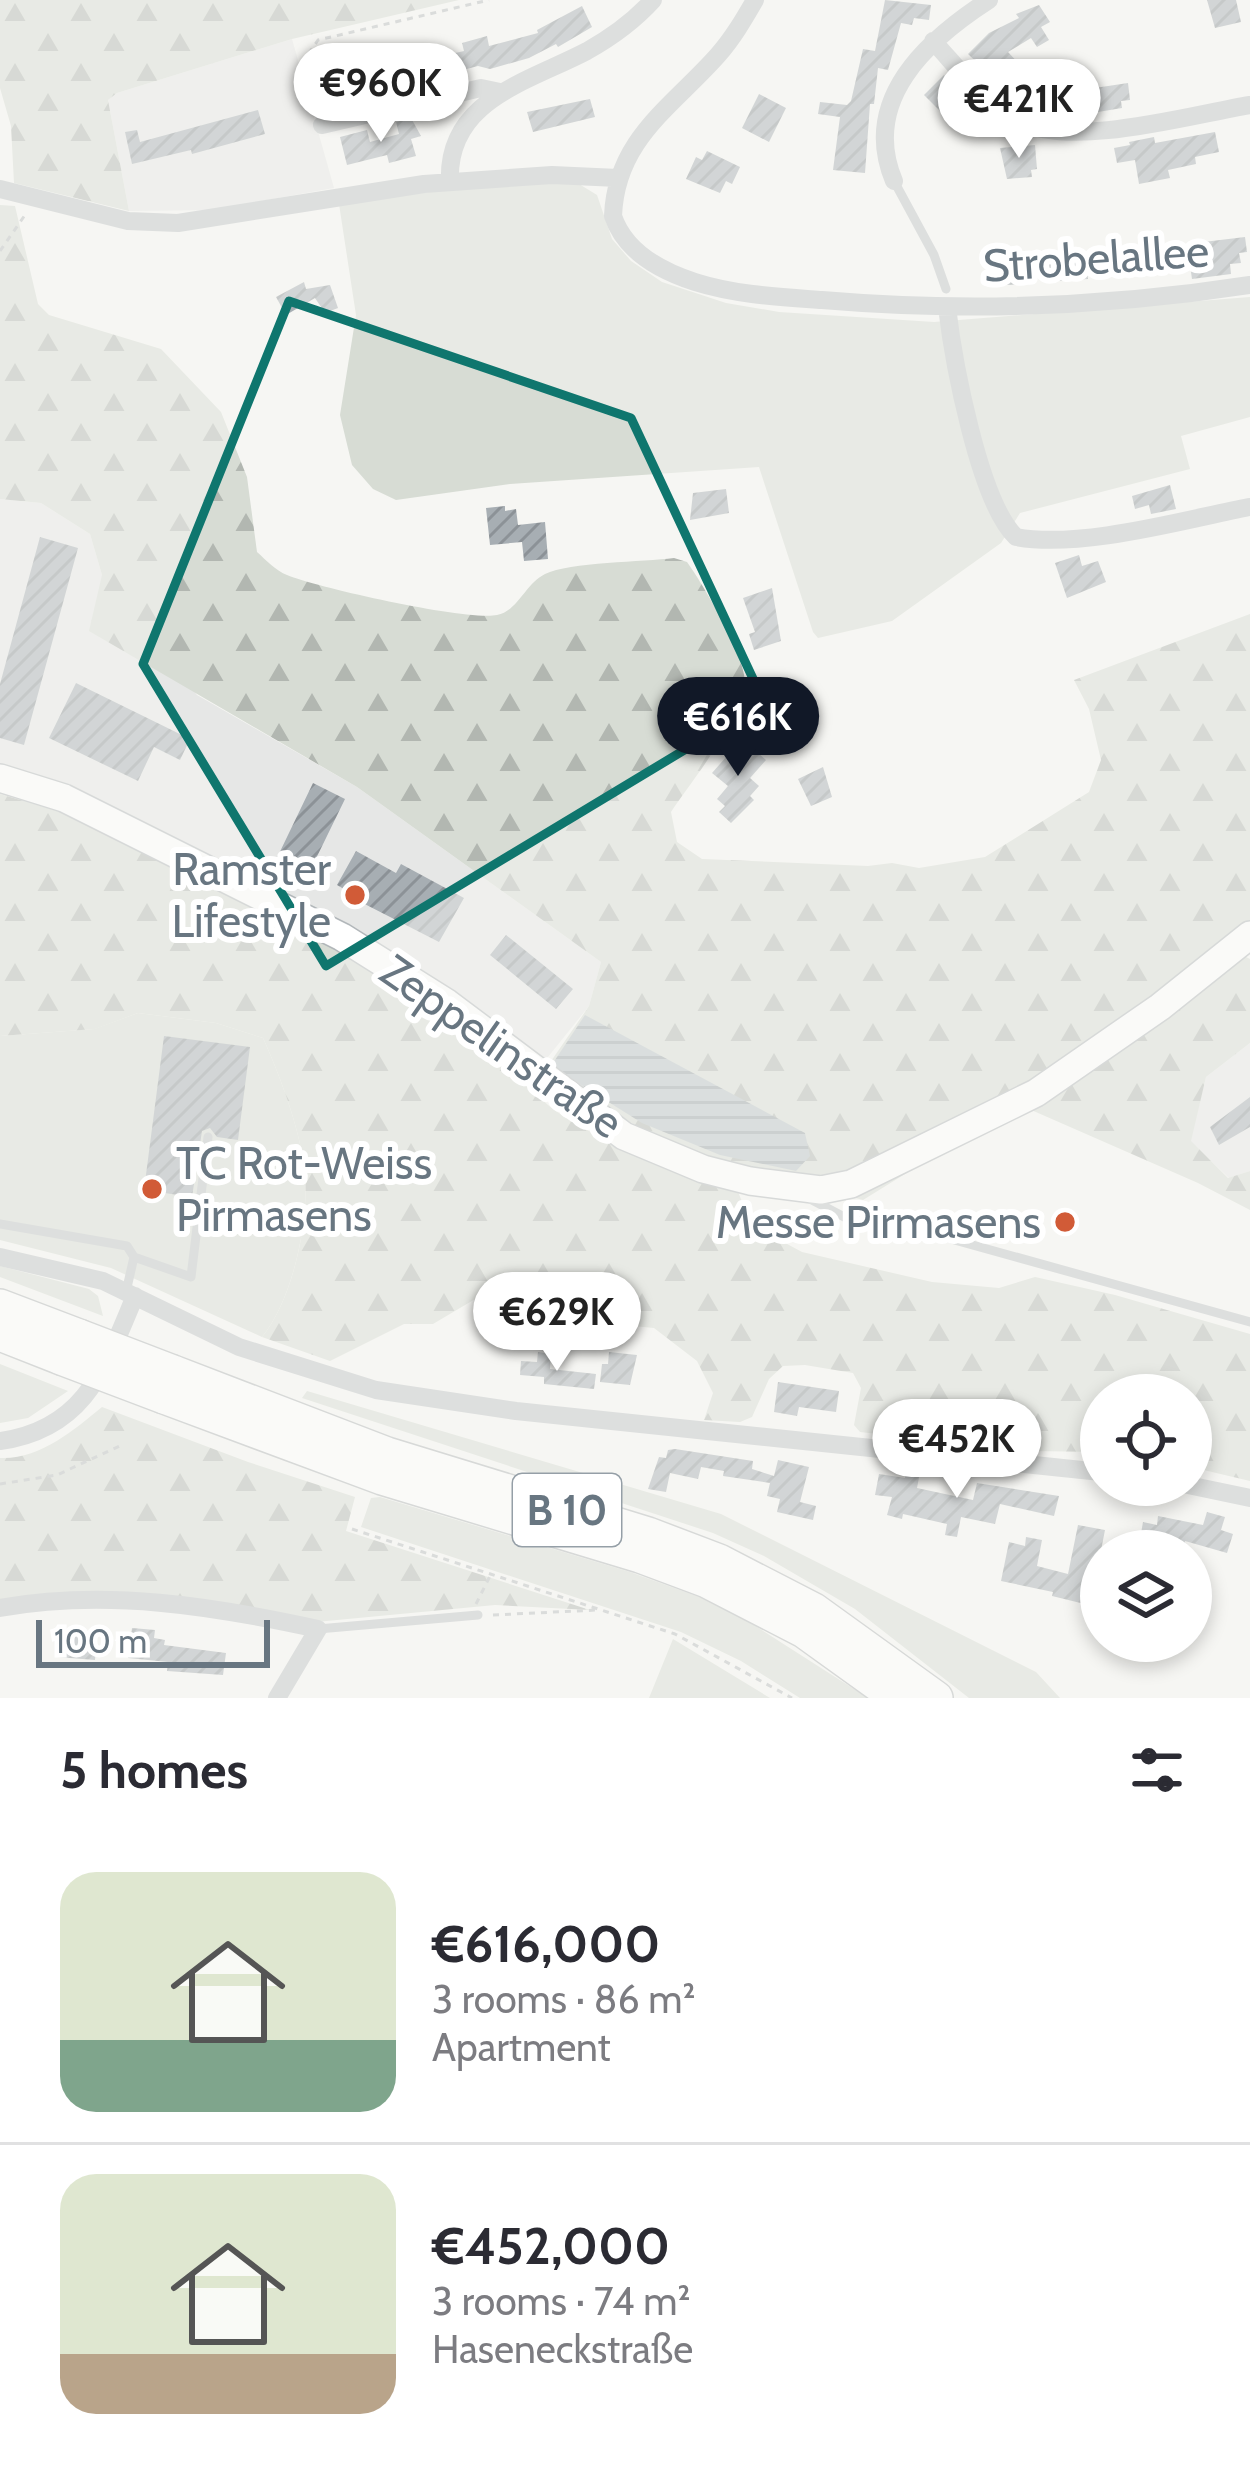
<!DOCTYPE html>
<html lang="en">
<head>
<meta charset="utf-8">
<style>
	body { margin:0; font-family:Cabin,sans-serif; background:#f7f7f7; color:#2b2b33; height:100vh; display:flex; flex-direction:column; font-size:45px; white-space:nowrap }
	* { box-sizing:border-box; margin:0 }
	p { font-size:39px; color:#7c7c81 }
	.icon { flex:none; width:66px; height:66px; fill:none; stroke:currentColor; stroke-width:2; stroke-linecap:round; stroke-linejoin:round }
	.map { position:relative; height:1698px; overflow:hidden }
	.drawer { display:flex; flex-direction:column; background:#fff; flex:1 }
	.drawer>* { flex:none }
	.fabs { position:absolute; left:1080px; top:1374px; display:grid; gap:24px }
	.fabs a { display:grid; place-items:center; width:132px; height:132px; border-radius:50%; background:#fff; box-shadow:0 6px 18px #0003; font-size:60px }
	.scale { position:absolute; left:36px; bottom:30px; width:234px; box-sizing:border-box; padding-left:12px; border:6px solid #687681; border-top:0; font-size:33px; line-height:42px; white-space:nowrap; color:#687681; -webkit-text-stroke:9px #fff; paint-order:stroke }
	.price { position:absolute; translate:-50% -102px; padding:0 27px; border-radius:42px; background:#fff; color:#222; font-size:39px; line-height:78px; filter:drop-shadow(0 3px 6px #0008) }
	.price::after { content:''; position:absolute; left:50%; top:72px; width:36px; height:27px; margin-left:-18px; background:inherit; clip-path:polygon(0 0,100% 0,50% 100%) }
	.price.selected { background:#111827; color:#fff }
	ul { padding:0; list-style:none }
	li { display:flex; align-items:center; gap:36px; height:300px; padding:0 60px }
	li+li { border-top:3px solid #e1e1e2 }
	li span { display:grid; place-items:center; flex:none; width:336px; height:240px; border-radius:36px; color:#555 }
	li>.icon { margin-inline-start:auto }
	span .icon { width:144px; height:144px; fill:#fffc; stroke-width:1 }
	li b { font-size:51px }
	h2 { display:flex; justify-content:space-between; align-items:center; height:144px; padding:0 60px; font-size:51px }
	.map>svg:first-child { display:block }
	.built { fill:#e6e7e6 }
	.green { fill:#d7dcd4 }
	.forest { fill:url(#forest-firs) }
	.water { fill:url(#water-rules) }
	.building { fill:url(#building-hatch) }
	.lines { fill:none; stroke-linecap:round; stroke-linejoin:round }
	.secondary-casing { stroke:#b2b7ba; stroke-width:30 }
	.highway-casing { stroke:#b2b6b8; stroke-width:36 }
	.path { stroke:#b9bcbe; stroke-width:3; stroke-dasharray:6 6; stroke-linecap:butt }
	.lane { stroke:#bfc3c6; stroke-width:9 }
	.street { stroke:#bfc3c6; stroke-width:18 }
	.secondary { stroke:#fff; stroke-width:27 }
	.highway { stroke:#fff; stroke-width:33 }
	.highway-bridge-casing { stroke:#b2b6b8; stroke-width:36; stroke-linecap:butt }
	.highway-bridge { stroke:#fff; stroke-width:33 }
	.marked { fill:none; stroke:#0f766e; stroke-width:9; stroke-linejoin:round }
	.poi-dot { fill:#d15b37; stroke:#fff; stroke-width:4.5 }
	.labels { text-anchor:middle; stroke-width:12; stroke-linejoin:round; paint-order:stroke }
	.shield { fill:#fff; stroke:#959fa7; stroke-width:3 }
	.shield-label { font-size:42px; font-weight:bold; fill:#687681 }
	.street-label { font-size:45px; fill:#687681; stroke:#fff }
	.poi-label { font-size:45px; fill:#687681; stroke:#fff; text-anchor:end }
</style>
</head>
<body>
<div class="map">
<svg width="1250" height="1698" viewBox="0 0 1250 1698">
	<defs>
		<pattern id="forest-firs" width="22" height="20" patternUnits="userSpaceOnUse" patternTransform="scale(3)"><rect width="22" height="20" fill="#d7dcd4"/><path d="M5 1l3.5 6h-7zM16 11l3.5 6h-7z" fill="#b2b7b1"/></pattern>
		<pattern id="water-rules" width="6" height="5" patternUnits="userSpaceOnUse" patternTransform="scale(3)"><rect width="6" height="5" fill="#b9c2c6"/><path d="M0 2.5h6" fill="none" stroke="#9aa2a6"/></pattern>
		<pattern id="building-hatch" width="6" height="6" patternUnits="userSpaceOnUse" patternTransform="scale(3)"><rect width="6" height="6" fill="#a7aeb3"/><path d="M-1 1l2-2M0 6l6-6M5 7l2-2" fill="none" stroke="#8c9297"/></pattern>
	</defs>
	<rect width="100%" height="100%" fill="#f6f6f3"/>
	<!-- built -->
	<path class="built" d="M292,39L334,188L211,210L129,211L108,100L117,93Z
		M0,499L41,503L90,534L102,575L197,695L357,787L601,962L589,1006L527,1083L428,1008L68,814L0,794Z
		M1250,1043V1171L1229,1178L1190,1141L1206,1077Z"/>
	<!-- green -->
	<path class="green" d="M541,183L579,184L597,195L612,239L631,261L662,282L726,303L779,312L934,322L1250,297V417L1181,436L1190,469L1020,513L1001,543L892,621L818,638L813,632L759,467L510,484L396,500L373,489L352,465L340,415L356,315L339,204L453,189Z
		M138,1013L216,1023L263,1038C279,1073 299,1127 304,1165C311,1214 294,1298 262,1337L111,1268L0,1240V1036L94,1029Z
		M0,1266L89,1289L98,1296L103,1316L0,1277Z
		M0,1365V1364L68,1391L28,1418L0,1423Z
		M307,1391L721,1514L1036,1672L1060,1698H969L855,1609L764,1556L713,1533L302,1398Z
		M380,1497L630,1572L724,1606L868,1698H800L741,1661L681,1632L361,1527L371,1498Z
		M673,1639L770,1698H649Z"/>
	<!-- forest -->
	<path class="forest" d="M0,0H459L292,39L117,93L108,100L129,211L14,183L11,126L0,88Z
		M0,205L15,206L38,304L49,315L161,349L221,412L247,477L257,552C266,560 276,571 287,575C319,588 466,621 497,615C518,611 525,584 545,574C569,562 644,562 674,558L687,562C703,584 744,654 745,681C747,713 690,783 671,812L677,842L702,859L868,866L892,863L919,868L985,857L1089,792L1101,760L1089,709L1074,680L1250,614V927L1242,955L1250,959V1043L1206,1077L1191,1141L1228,1178L1250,1171V1210L1198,1183L1029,1109L968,1135L863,1200L719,1161L641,1129L547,1067L589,1006L601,962L357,787L89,631L102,575L90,534L41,503L0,499Z
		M0,794L68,814L358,961L527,1083C562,1134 680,1168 738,1192L752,1225L802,1252L932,1282L999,1288L1035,1277L1115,1295L1250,1334V1481L1191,1467V1395H1101V1452L1031,1451L860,1432L854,1425L861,1388L853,1373L805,1365L783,1366L769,1379L752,1417L740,1422L704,1420L713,1393L697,1361L654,1328L633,1326L581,1299L531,1286L487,1292L433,1324H404L330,1361L262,1337C294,1298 311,1215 304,1165C299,1127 279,1073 263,1038L216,1023L138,1013L95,1029L0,1036Z
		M102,1407L248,1462L355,1497L346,1531L590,1610L495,1605L316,1622L145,1596L68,1592L0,1606V1458C39,1460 74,1430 102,1407Z"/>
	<!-- water -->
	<path class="water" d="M585,1015L805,1133L810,1156L796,1171L720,1155L642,1123L551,1066Z"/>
	<!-- building -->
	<path class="building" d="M885,0L931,5L929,20L914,18L912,25L901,23L888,70L878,68L874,104H870L865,173L833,170L840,117L818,114L820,102L847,105L851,101L863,49L875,51Z
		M1207,0H1236L1241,22L1215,28Z
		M1039,5L1050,22L1041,27L1049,40L1037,47L1031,38L1008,52L1020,65L1018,67L1057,102L1053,115L1032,108L1005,80L1000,85L968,54L989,33L1019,18L1016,14Z
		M582,6L592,27L558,47L556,44L529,58L490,69L478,66L455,72L456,77L335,105L329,77L367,68L370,79L406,70L404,65L464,51L462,43L487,36L489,46L538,33L537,30Z
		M944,75L964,96L944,115L924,95Z
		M1128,83L1130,100L1121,101L1122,108L1092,113L1088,89Z
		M759,94L786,108L769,142L742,128Z
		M590,99L595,117L533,132L527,112Z
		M258,110L265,134L192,154L191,150L132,164L125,132L137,130L140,142Z
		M411,118L421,136L411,139L416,156L389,163L387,155L347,165L340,137L367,130L370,142L399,134L396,122Z
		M1215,132L1219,152L1195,157L1196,164L1168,170L1170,178L1139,184L1135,160L1117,163L1114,148L1130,145L1129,142L1154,137L1155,143Z
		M1035,145L1037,169L1031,170L1032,177L1007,179L1000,148Z
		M707,151L740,167L732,184L726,181L720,193L686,179L696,157L702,160Z
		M1245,237L1247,252L1239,253L1241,263L1230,264L1231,274L1192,279L1187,244Z
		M1160,243L1163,272L1117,276L1115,255L1136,253V245Z
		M1003,252V259L1018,258L1020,284L992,286L990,266H985L984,253Z
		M1087,256L1088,279L1044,282L1042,260Z
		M304,282L306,289L330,285L338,308L325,313L315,298L286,315L276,297Z
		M1170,485L1176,509L1151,514L1149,505L1135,509L1132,496Z
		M726,489L729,513L690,520L693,493Z
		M505,506V511L516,509L518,525L545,522L548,559L524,561L522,542L490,545L486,508Z
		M40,537L78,548L24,745L0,738V684Z
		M1079,555L1082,566L1098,561L1106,582L1067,598L1055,563Z
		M772,588L781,641L754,650L749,634L755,632L743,598Z
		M76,683L190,739L180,760L154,747L138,781L49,738Z
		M742,739L766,760L750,778L759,786L750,796L754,800L731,823L719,812L725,806L717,799L728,786L712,773Z
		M823,767L832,797L811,806L798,779Z
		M313,783L345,799L307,877L275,862Z
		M356,851L396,873L401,864L464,898L439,942L347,895L349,892L337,885Z
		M506,935L573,989L556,1009L490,955Z
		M164,1036L250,1047L238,1140L217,1137L210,1128L202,1131L192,1197L144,1190Z
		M1250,1097V1127L1219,1145L1210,1127Z
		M538,1352L551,1354L550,1369L596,1374L594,1389L544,1384V1377L520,1375L521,1361L537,1362Z
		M609,1352L637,1355L630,1385L600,1382L602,1364H608Z
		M778,1382L839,1391L836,1412L799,1407L797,1416L774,1412Z
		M675,1449L753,1461L752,1469L774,1476L778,1460L809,1467L800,1502L816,1506L813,1520L777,1512L780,1499L767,1496L770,1483L723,1476L724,1471L701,1467L698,1479L670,1473L666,1492L648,1489L659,1457L666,1458L668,1450Z
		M907,1465L921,1467L917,1488L973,1500L977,1483L1059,1496L1054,1516L1000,1504L995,1524L961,1517L957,1537L945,1535L947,1524L903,1514L902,1519L887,1515L892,1497L875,1495L879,1474L905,1478Z
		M1207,1512L1225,1517L1221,1530L1233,1534L1227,1553L1185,1541L1183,1550L1162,1546L1161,1551H1138L1143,1522L1157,1525L1158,1516L1203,1525Z
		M1078,1525L1105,1530L1097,1571L1101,1572V1608L1052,1596L1053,1592L1001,1581L1009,1542L1025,1546L1026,1537L1042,1540L1037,1566L1068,1574Z
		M132,1628L155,1630L154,1638L165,1640L164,1645L226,1653L223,1675L167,1671L168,1662L128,1658Z
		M59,1633L97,1636L95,1660L57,1657Z"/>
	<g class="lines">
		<defs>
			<path id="secondary" d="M0,778L64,798L342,937L447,1003L624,1136L703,1169L750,1181L821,1190L851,1184L1036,1093L1160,1007L1250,935"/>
			<path id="highway" d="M0,1306L79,1336
				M0,1334L61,1358
				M173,1372L387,1454L648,1534L719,1561L814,1610L936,1698
				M164,1397L382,1478L640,1556L707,1581L804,1631L897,1698"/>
		</defs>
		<!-- secondary casing -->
		<use href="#secondary" class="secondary-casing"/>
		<!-- highway casing -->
		<use href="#highway" class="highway-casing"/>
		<!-- path -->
		<path class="path" d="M318,111L305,59L318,40L489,0
			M0,251L25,215
			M0,1484L57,1475L124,1444
			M352,1529L675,1634L792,1698
			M476,1604L490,1576
			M493,1615L597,1610"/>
		<!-- lane -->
		<path class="lane" d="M894,181L934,255L946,289
			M812,1200L848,1219H879L1250,1322
			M0,1224L127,1246L134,1257L126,1292
			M134,1257L191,1277L208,1137
			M318,1629L478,1615"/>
		<!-- street -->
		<path class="street" d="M755,0C744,19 733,38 718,55C672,107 616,139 613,216C625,252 661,271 695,282C736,295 780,297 822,300C964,312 1109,307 1250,285
			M933,41C959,69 986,106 1021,122C1075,148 1190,115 1250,105
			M322,125L481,88L500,92
			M894,181C860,100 927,40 989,0
			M450,182C446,100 528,82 587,51C612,37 634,21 653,0
			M0,189L128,221L178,223L424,184L552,175L618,178
			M947,307C953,359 979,502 1016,537C1081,549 1183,520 1249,507
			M0,1257L103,1281L239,1347L376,1390L516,1411L1101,1472
			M0,1441C86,1429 105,1367 135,1296
			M1188,1485L1250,1498
			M0,1608C106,1589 213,1606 318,1629L277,1698"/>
		<!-- secondary -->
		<use href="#secondary" class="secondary"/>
		<!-- highway -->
		<use href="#highway" class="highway"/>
		<defs>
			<path id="highway-bridge" d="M79,1336L173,1372
				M61,1358L164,1397"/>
		</defs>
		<!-- highway-bridge casing -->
		<use href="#highway-bridge" class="highway-bridge-casing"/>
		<!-- highway-bridge -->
		<use href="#highway-bridge" class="highway-bridge"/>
	</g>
	<!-- marked area -->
	<path d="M0 0H1250V1698H0ZM289,301L631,418L764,702L326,966L143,664Z" fill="#f6f6f3" fill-opacity=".55" fill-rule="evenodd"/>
	<path class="marked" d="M289,301L631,418L764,702L326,966L143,664Z"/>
	<!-- markers -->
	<g class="poi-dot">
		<circle cx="355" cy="895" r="12"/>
		<circle cx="152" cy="1189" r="12"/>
		<circle cx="1065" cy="1222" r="12"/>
	</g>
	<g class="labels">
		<!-- shield labels -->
		<rect class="shield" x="513" y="1474" width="108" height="72" rx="9"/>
		<g class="shield-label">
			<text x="567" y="1525">B 10</text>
		</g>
		<!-- street labels -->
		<g class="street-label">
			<text transform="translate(1096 258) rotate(-4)" y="16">Strobelallee</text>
			<text transform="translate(502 1046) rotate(35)" y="16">Zeppelinstraße</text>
		</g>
		<!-- poi labels -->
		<g class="poi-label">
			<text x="331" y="885">Ramster<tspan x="331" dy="52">Lifestyle</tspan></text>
			<text x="176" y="1179" text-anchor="start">TC Rot-Weiss<tspan x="176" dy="52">Pirmasens</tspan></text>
			<text x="1041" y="1238">Messe Pirmasens</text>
		</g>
	</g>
</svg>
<div class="fabs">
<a><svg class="icon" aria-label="locate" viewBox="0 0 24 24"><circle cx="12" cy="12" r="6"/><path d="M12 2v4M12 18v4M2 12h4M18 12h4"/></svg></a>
<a><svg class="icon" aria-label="layers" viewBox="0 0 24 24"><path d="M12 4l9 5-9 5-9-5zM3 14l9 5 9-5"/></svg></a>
</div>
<div class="scale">100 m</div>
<b class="price" style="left:381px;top:145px">€960K</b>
<b class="price" style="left:1019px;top:161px">€421K</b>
<b class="price selected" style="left:738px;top:779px">€616K</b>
<b class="price" style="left:557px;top:1374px">€629K</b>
<b class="price" style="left:957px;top:1501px">€452K</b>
</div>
<section class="drawer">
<h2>5 homes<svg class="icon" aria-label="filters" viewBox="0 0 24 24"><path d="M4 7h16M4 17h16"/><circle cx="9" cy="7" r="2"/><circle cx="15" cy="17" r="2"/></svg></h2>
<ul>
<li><span style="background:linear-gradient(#dfe7d0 70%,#7fa58c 0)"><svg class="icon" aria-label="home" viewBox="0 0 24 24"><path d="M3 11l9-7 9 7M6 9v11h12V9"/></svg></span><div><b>€616,000</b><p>3 rooms · 86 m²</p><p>Apartment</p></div></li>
<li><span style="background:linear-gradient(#dfe7d0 75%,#b9a48a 0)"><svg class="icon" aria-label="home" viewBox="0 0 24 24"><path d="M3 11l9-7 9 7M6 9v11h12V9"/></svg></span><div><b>€452,000</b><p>3 rooms · 74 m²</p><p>Haseneckstraße</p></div></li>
</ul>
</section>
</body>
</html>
